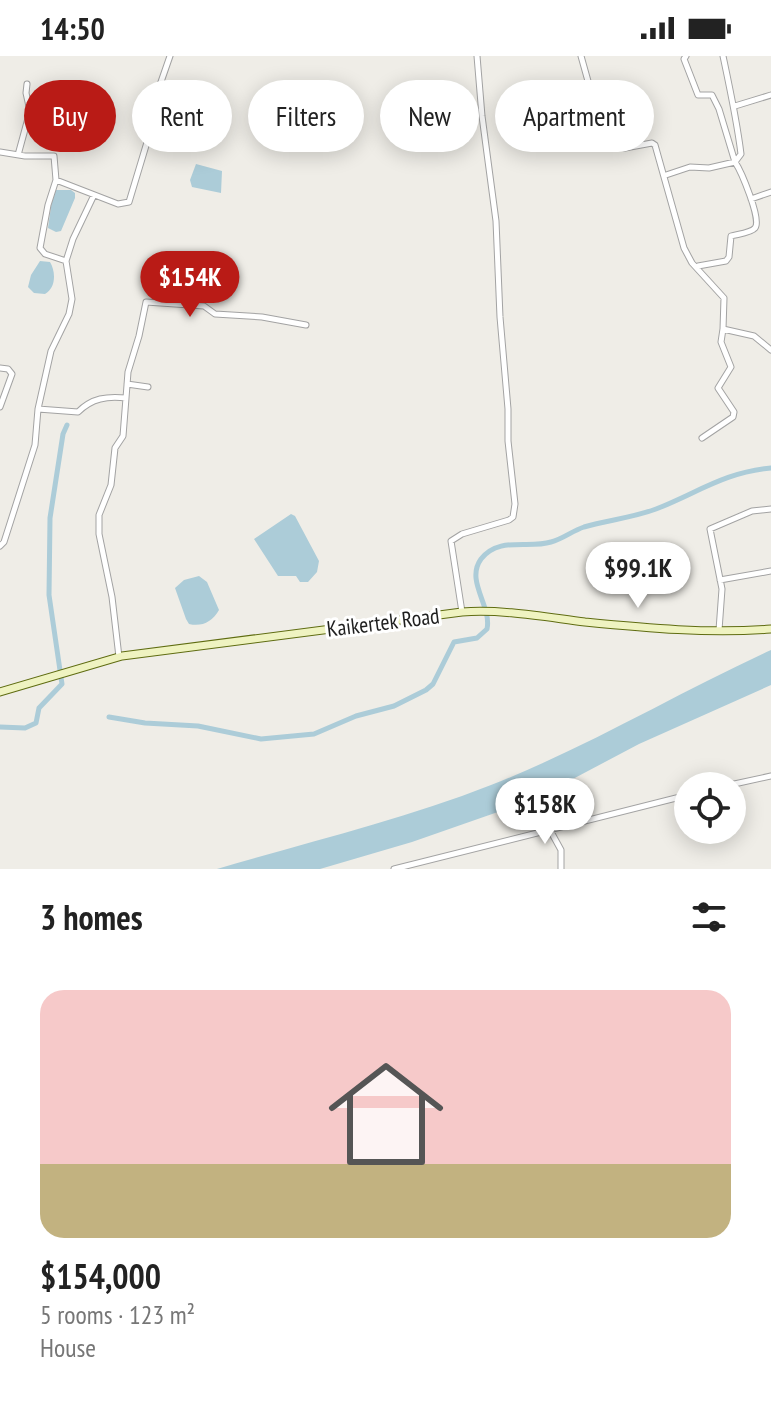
<!DOCTYPE html>
<html lang="en">
<head>
<meta charset="utf-8">
<style>
	body { margin:0; font-family:"PT Sans Narrow",sans-serif; background:#f2f2f2; color:#222; height:100vh; display:flex; flex-direction:column; font-size:30px; white-space:nowrap }
	* { box-sizing:border-box; margin:0 }
	p { font-size:26px; color:#767676 }
	.icon { flex:none; width:44px; height:44px; fill:none; stroke:currentColor; stroke-width:2; stroke-linecap:round; stroke-linejoin:round }
	.map { position:relative; height:813px; overflow:hidden }
	.drawer { display:flex; flex-direction:column; background:#fff; flex:1 }
	.drawer>* { flex:none }
	.top-card { position:absolute; left:24px; top:24px; width:724px; height:72px; display:flex; gap:16px }
	.fabs { position:absolute; left:674px; top:716px; display:grid; gap:16px }
	.fabs a { display:grid; place-items:center; width:72px; height:72px; border-radius:50%; background:#fff; box-shadow:0 4px 20px #0003; font-size:40px }
	.price { position:absolute; translate:-50% -68px; padding:0 18px; border-radius:28px; background:#fff; color:#222; font-size:26px; line-height:52px; filter:drop-shadow(0 2px 4px #0008) }
	.price::after { content:''; position:absolute; left:50%; top:48px; width:24px; height:18px; margin-left:-12px; background:inherit; clip-path:polygon(0 0,100% 0,50% 100%) }
	.price.on { background:#b91b16; color:#fff }
	ul { padding:0; list-style:none }
	li { display:grid; align-content:center; gap:16px; height:424px; padding:0 40px }
	li span { display:grid; place-items:center; height:248px; border-radius:24px; color:#555 }
	li>.icon { margin-inline-start:auto }
	span .icon { width:144px; height:144px; fill:#fffc; stroke-width:1 }
	li b { font-size:34px }
	h2 { display:flex; justify-content:space-between; align-items:center; height:96px; padding:0 40px; font-size:34px }
	.pill { padding:0 28px; border-radius:36px; background:#fff; box-shadow:0 4px 20px #0003; font-size:28px; line-height:72px }
	.pill.on { background:#b91b16; color:#fff }
	.status { display:flex; justify-content:space-between; align-items:center; height:56px; padding:0 40px; background:#fff; direction:ltr }
	.status svg { height:22px; fill:currentColor }
	.map>svg:first-child { display:block }
	.water { fill:#acccd8 }
	.lines { fill:none; stroke-linecap:round; stroke-linejoin:round }
	.canal { stroke:#acccd8; stroke-width:5 }
	.minor-casing { stroke:#a3a3a3; stroke-width:7 }
	.secondary-casing { stroke:#5f6c11; stroke-width:9 }
	.minor { stroke:#fff; stroke-width:5 }
	.secondary { stroke:#eff3c1; stroke-width:7 }
	.labels { text-anchor:middle; stroke-width:6; stroke-linejoin:round; paint-order:stroke }
	.street-label { font-size:22px; fill:#1f1f1f; stroke:#fff }
</style>
</head>
<body>
<div class="status"><b>14:50</b><svg viewBox="0 0 49 12"><path d="M0 12V9h3v3zM5 12V6h3v6zM10 12V3h3v9zM15 12V0h3v12zM26 1h20v11H26zM47 4h2v5h-2z"/></svg></div>
<div class="map">
<svg width="771" height="813" viewBox="0 0 771 813">
	<rect width="100%" height="100%" fill="#efede7"/>
	<!-- water -->
	<path class="water" d="M196,108L222,115L221,137L192,131L190,124Z
		M56,134H71L75,137V142L61,175L56,176L48,172L53,137Z
		M40,205L50,206C56,216 56,232 45,238L34,237L28,231L31,219Z
		M291,458L295,460L319,505L317,516L308,526H300L296,520H278L254,483Z
		M199,520L207,526L219,554C212,566 202,571 189,568L186,563L175,532L184,524Z
		M771,594V629L639,688L535,743L412,786L320,813H217C308,786 402,764 491,729C588,691 677,637 771,594Z"/>
	<g class="lines">
		<!-- canal -->
		<path class="canal" d="M109,661L145,667L198,670L261,683L314,678L356,660L394,650L426,634L433,628L454,586L477,582L487,573C492,550 465,525 481,503C499,480 528,493 551,486C563,483 572,475 584,471C608,464 632,462 656,453C697,437 725,416 771,412
			M0,671L25,672L36,667L39,652L62,628L49,539L50,462L63,378L67,369"/>
		<defs>
			<path id="minor" d="M581,0L593,43L617,90L625,92L652,87L655,89L684,192L692,207L724,242L723,273L754,280L771,294
				M686,0L684,3L698,39H712L719,53L735,106L741,98C737,65 730,33 723,0
				M735,50L771,39
				M0,96L25,100H54L56,124
				M18,99L30,55L26,37L27,28
				M666,119L690,111L709,112L735,106C741,115 762,164 755,172C751,177 738,178 731,180L729,201L726,205L698,210
				M751,143L771,136
				M66,205L73,183L94,139
				M0,312L8,313L12,318L0,351
				M127,328L148,331
				M126,342L128,316L139,280L146,246L204,250L215,258L262,261L306,269
				M702,382L733,361L734,356L718,332L731,311L721,286L723,273
				M0,490L4,486L35,389L38,353
				M720,524L771,515
				M462,556L451,485L462,478L509,464L513,461L515,448L508,385V353L500,261L496,165L482,60L477,0
				M719,574L722,533L710,473L752,455L771,453
				M119,601L112,541L99,478V459L111,429L115,392L123,380L126,342C107,340 92,342 78,356L38,353L51,295L69,258L72,243L66,205L45,198L40,192L48,149L56,124L118,148L129,146L151,73L154,46L170,0
				M725,730L771,720
				M550,774L561,794V813
				M394,813L688,739"/>
			<path id="secondary" d="M0,636L122,600L462,556C503,553 545,561 585,566C646,572 710,578 771,573"/>
		</defs>
		<!-- minor casing -->
		<use href="#minor" class="minor-casing"/>
		<!-- secondary casing -->
		<use href="#secondary" class="secondary-casing"/>
		<!-- minor -->
		<use href="#minor" class="minor"/>
		<!-- secondary -->
		<use href="#secondary" class="secondary"/>
	</g>
	<g class="labels">
		<!-- street labels -->
		<g class="street-label">
			<text transform="translate(383 566) rotate(-7)" y="8">Kaikertek Road</text>
		</g>
	</g>
</svg>
<div class="fabs">
<a><svg class="icon" aria-label="locate" viewBox="0 0 24 24"><circle cx="12" cy="12" r="6"/><path d="M12 2v4M12 18v4M2 12h4M18 12h4"/></svg></a>
</div>
<b class="price on" style="left:190px;top:263px">$154K</b>
<b class="price" style="left:638px;top:554px">$99.1K</b>
<b class="price" style="left:545px;top:790px">$158K</b>
<div class="top-card">
<a class="pill on">Buy</a>
<a class="pill">Rent</a>
<a class="pill">Filters</a>
<a class="pill">New</a>
<a class="pill">Apartment</a>
</div>
</div>
<section class="drawer">
<h2>3 homes<svg class="icon" aria-label="filters" viewBox="0 0 24 24"><path d="M4 7h16M4 17h16"/><circle cx="9" cy="7" r="2"/><circle cx="15" cy="17" r="2"/></svg></h2>
<ul>
<li><span style="background:linear-gradient(#f6c9c9 70%,#c2b280 0)"><svg class="icon" aria-label="home" viewBox="0 0 24 24"><path d="M3 11l9-7 9 7M6 9v11h12V9"/></svg></span><div><b>$154,000</b><p>5 rooms · 123 m²</p><p>House</p></div></li>
</ul>
</section>
</body>
</html>
